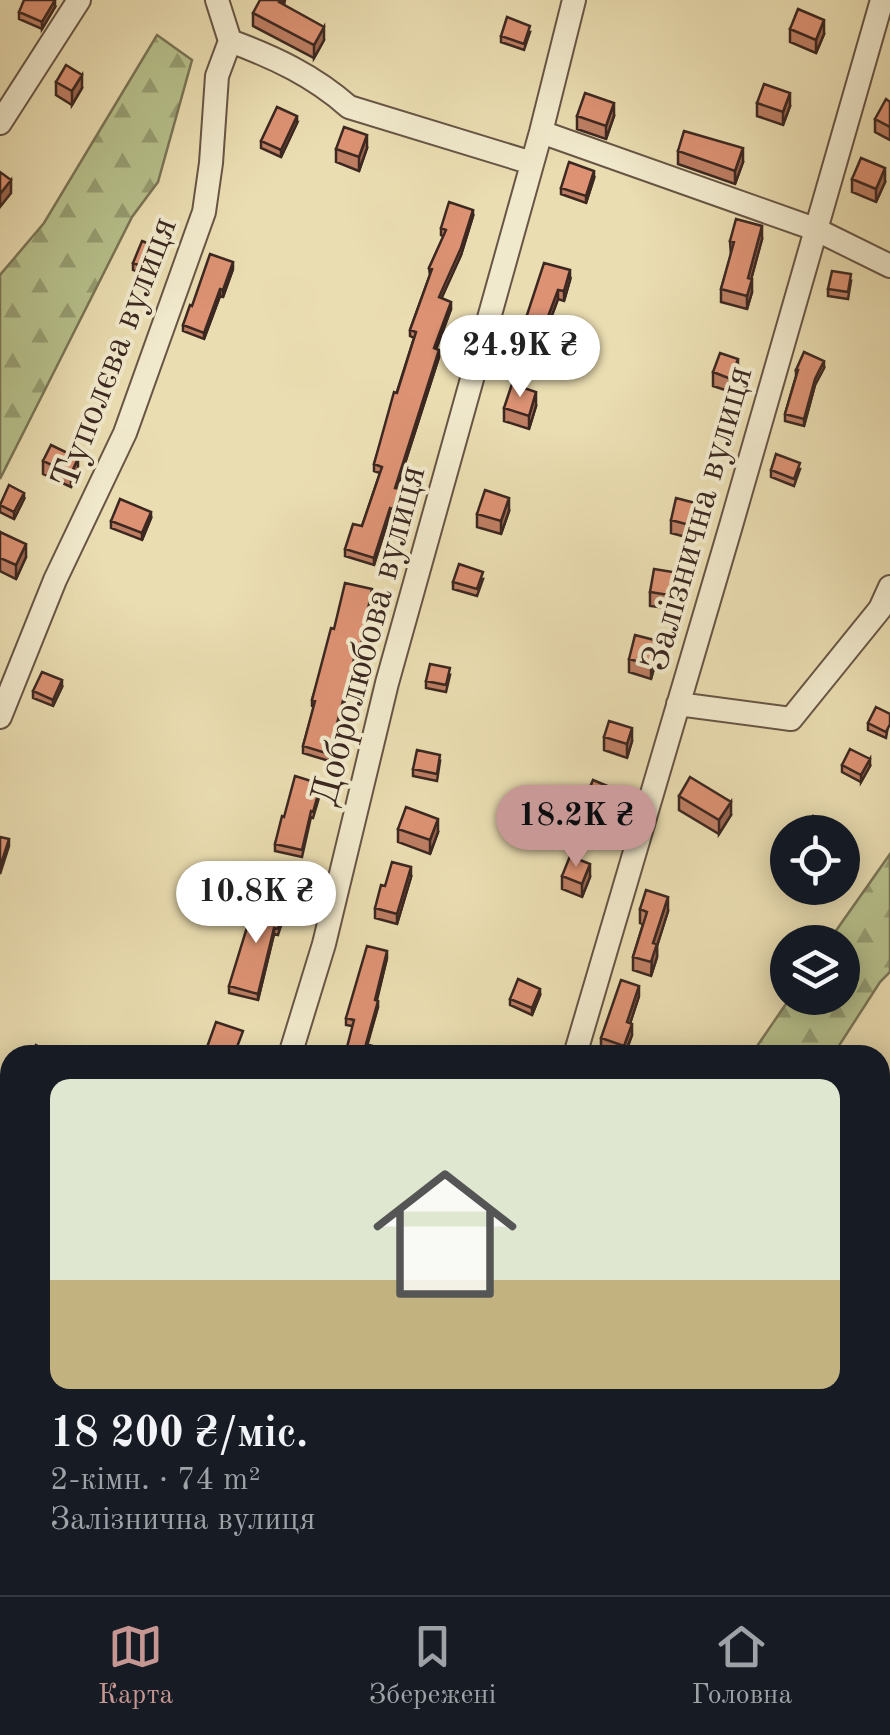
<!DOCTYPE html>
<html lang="uk">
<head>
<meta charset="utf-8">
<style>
	body { margin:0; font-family:"Old Standard TT",serif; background:#20242c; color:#f1f3f6; height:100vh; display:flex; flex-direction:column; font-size:38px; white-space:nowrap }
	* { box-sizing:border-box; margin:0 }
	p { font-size:32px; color:#9ea1a6 }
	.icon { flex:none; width:55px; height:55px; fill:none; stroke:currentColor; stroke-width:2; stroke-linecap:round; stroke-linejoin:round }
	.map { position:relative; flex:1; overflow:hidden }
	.drawer { position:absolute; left:0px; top:1045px; width:890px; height:550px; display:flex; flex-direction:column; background:#171b24; border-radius:30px 30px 0 0; box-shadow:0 5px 25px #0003 }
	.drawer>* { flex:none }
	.controls { position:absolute; left:770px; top:815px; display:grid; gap:20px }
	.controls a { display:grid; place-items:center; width:90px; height:90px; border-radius:50%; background:#171b24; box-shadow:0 5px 25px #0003; font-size:50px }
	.price { position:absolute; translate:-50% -85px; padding:0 22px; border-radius:35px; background:#fff; color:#222; font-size:32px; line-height:65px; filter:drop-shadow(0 2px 5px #0008) }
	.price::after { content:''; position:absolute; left:50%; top:60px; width:30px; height:22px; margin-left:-15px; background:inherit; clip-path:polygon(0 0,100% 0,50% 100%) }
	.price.current { background:#c59692; color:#111 }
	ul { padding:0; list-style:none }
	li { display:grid; align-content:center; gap:20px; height:530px; padding:0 50px }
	li span { display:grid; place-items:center; height:310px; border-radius:20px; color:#555 }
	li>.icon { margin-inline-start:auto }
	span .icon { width:180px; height:180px; fill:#fffc; stroke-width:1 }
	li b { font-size:42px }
	.menu { display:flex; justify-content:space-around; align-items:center; height:140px; border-top:2px solid #363941; background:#171b24; font-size:28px; color:#9ea1a6 }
	.menu a { display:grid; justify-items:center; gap:5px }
	.menu .current { color:#c59692 }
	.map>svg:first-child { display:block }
	.forest { fill:url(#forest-firs); stroke:#7a7456; stroke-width:2.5 }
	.cemetery { fill:url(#cemetery-stones); stroke:#7a7456; stroke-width:2.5 }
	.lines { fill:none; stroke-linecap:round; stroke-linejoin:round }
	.street-casing { stroke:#685545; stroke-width:26 }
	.street { stroke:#f1e9cc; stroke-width:22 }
	.wall { fill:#bd7e63; stroke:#3c2821; stroke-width:2.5 }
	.shaded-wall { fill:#9a6650; stroke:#3c2821; stroke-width:2.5 }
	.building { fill:#dc9273; stroke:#3c2821; stroke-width:2.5 }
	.labels { text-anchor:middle; stroke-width:8; stroke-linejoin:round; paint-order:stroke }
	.street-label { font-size:38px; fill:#3c2821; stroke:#f1e9cc }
</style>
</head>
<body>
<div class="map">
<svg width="890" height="1595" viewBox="0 0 890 1595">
	<defs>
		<pattern id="forest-firs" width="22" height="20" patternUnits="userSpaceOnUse" patternTransform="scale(2.5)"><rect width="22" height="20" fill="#b7c18c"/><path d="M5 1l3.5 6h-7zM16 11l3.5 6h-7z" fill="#969d72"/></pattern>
		<pattern id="cemetery-stones" width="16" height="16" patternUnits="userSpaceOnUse" patternTransform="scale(2.5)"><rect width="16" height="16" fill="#b7c18c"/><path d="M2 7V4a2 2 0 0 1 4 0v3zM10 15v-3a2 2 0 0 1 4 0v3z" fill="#969d72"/></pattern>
	</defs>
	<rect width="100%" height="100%" fill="#eaddb1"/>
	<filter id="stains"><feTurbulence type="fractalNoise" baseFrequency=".002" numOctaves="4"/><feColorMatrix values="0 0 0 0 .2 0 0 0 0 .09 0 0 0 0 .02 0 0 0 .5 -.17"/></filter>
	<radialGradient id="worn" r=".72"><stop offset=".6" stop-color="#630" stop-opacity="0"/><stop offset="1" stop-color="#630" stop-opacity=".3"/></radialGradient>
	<!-- forest -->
	<path class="forest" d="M157,35L192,60L158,182L132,217L0,479V275L44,223Z
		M890,854V972L880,982L833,1055H751L790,998H842V942H828Z
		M880,1188L890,1196V1358L880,1371Z"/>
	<!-- cemetery -->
	<path class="cemetery" d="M109,1585H477L489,1595H105Z"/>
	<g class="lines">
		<defs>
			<path id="street" d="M230,41C274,57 314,76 349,107L532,163
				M0,123L79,0
				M541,132L815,229L890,266
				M678,704L791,719L880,609L890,587
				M0,717L55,580L125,433L204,212L211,163L217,76L230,41L217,0
				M290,1055L324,944L387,683L541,132L574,0
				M575,1055L730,529L882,0
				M0,1135L10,1141
				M585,1585L598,1595
				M88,1595L92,1585
				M638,1595L647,1585"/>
		</defs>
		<!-- street casing -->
		<use href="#street" class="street-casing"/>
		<!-- street -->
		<use href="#street" class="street"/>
	</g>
	<!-- wall -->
	<path class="wall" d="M285,0L284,5L324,40L314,58L253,26V13Z
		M55,7L42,29L19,19V12Z
		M790,29L824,34L816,53L790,42Z
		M530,32L524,50L501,42V36Z
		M56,82L82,88L72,105L56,95Z
		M890,102V140L875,132V119Z
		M757,103L790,106L783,125L757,116Z
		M577,116H614L606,139L577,129Z
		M297,123L281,157L261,148V141Z
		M367,148L359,171L336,162V149Z
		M678,151L743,162L735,184L678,164Z
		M594,178L586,203L561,194V188Z
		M852,179L885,182L876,202L852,192Z
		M473,216L461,255L441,298L451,309L436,349L439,357L397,488L400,496L393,515L390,514L374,565L345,556V549L362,526L380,473L374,471V464L414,338L410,336V330L430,275L429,268L444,236L441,235V228Z
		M762,239L751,279L752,292L747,309L721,302V289L731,255L730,241Z
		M165,257L157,279L133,270V263Z
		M233,269L223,297L220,296L204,339L183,331V325L192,306Z
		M570,280L564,301L558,299L546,331L527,324V315Z
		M851,281L848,299L828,296V289Z
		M824,368L815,385L804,426L785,421V414L796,376V370Z
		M713,372H738L731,392L713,386Z
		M536,406L529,429L504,421V408Z
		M43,461L78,471L71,487L43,474Z
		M800,469L794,486L771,477V470Z
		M24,499L14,519L0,512V503Z
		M509,511L501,534L477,527V514Z
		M699,517L693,539L671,533V520Z
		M151,518L142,540L111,528V521Z
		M0,532L26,557L16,579L0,571Z
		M483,579L477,596L453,589V582Z
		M679,586L675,609L650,606V592Z
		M372,596L358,667L354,666L329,761L303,753V746L314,707L312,706V700L334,629Z
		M658,654L651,679L629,672V659Z
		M450,675L446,692L426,688V681Z
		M62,687L53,706L33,698V691Z
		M890,714L886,738L868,730V723Z
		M604,737L632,741L627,758L604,750Z
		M440,761L437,781L413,776V769Z
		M842,765L870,766L861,782L842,772Z
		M321,791L313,818L311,817L302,857L275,851V844L284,817Z
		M679,796L731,815L719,834L679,810Z
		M583,804H617L607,827L583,817Z
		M398,829L438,832L430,854L398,842Z
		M562,876L590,877L582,897L562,889Z
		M411,877L397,924L375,918V908L385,886Z
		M640,909L668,911L657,946V957L651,976L633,970V957L643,924L640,923Z
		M285,913L278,935L274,934L258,1000L229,993V986Z
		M387,958L377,1000L378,1007L367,1044L373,1052L352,1026L346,1025V1018Z
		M540,995L532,1015L510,1005V999Z
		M639,996L630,1023L632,1035L625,1055H618L601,1049V1038Z"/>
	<!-- shaded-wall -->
	<path class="shaded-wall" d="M55,0V7L42,29V22Z
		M824,20V34L816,53V40Z
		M324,27V40L314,58V45Z
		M82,75V88L72,105V91Z
		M790,93V106L783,125V112Z
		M614,103V116L606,139V126Z
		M297,116V123L281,157V150Z
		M367,135V148L359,171V157Z
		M743,148V162L735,184V171Z
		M885,168V182L876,202V189Z
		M594,171V178L586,203V196Z
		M11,180V193L0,207V194Z
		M473,210V216L461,255L439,304V297Z
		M762,226V239L748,291V278Z
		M165,250V257L157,279V272Z
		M233,262V269L223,297V290Z
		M570,270V280L564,301V291Z
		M752,279V292L747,309V296Z
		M220,289V296L204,339V333Z
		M558,290V299L546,331V322Z
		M451,302V309L434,355V348Z
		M439,350V357L395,494V488Z
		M738,359V372L731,392V379Z
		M824,361V368L815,385L804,426V419L815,379Z
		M536,392V406L529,429V416Z
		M78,458V471L71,487V474Z
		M24,493V499L14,519V512Z
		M509,498V511L501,534V521Z
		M699,504V517L693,539V526Z
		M390,508V514L374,565V558Z
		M151,512V518L142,540V533Z
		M26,544V557L16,579V565Z
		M372,589V596L358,667V660Z
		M658,641V654L651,679V665Z
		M354,659V666L329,761V754Z
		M62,680V687L53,706V700Z
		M632,728V741L627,758V744Z
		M870,759V766L861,782V775Z
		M617,790V804L607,827V814Z
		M731,802V815L719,834V820Z
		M438,819V832L430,854V840Z
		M9,839V846L0,874V867Z
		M590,864V877L582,897V884Z
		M411,867V877L397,924V914Z
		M668,897V911L657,946V957L651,976L653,943Z
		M274,928V934L258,1000V994Z
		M387,951V958L375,1006V1000Z
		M639,986V996L627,1033V1022Z
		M540,989V995L532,1015V1008Z
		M378,1001V1007L366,1050V1044Z
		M632,1024V1035L624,1055V1046Z"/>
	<!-- building -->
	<path class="building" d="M24,0H55L42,22L19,12Z
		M260,0H280L279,2L324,27L314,45L253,13Z
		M798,9L824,20L816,40L790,29Z
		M507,17L530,26L524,44L501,36Z
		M66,65L82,75L72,91L56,82Z
		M764,84L790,93L783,112L757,103Z
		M585,93L614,103L606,126L577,116Z
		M886,99L890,102V127L875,119Z
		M277,107L297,116L281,150L261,141Z
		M344,127L367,135L359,157L336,149Z
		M684,131L743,148L735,171L678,151Z
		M861,158L885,168L876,189L852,179Z
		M569,162L594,171L586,196L561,188Z
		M0,172L11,180L0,194Z
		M449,202L473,210L461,248L439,297L451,302L434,348L439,350L395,488L400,489L393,509L390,508L374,558L345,549L353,524L362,526L382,467L374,464L394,392L397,393L416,332L410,330L432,269L429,268L446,230L441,228Z
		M736,219L762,226L748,278L752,279L747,296L721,289L734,242L730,241Z
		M142,241L165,250L157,272L133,263Z
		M210,254L233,262L223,290L220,289L204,333L183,325L190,305L192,306Z
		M544,263L570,270L564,291L558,290L546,322L527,315Z
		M832,271L851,274L848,292L828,289Z
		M804,352L824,361L815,379L804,419L785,414L798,370H796Z
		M720,353L738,359L731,379L713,372Z
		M512,384L536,392L529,416L504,408Z
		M51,445L78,458L71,474L43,461Z
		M776,454L800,463L794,479L771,470Z
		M9,485L24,493L14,512L0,505Z
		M485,490L509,498L501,521L477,514Z
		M676,498L699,504L693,526L671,520Z
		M120,499L151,512L142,533L111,521Z
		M0,532L26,544L16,565L0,558Z
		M459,564L483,572L477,589L453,582Z
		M654,569L679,573L675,596L650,592Z
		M345,583L372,589L358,660L354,659L329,754L303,746L315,701L312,700L331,628L334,629Z
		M635,635L658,641L651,665L629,659Z
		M430,664L450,668L446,685L426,681Z
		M42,672L62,680L53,700L33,691Z
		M876,707L890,714V724L886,732L868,723Z
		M609,721L632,728L627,744L604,737Z
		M850,749L870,759L861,775L842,765Z
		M417,750L440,755L437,774L413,769Z
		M295,776L321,784L313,812L311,811L302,850L275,844L282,816L284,817Z
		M690,777L731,802L719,820L679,796Z
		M593,780L617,790L607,814L583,804Z
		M406,807L438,819L430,840L398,829Z
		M813,816L835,826L832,832H805Z
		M0,837L9,839L0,867Z
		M570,856L590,864L582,884L562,876Z
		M392,862L411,867L397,914L375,908L381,885L385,886Z
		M646,890L668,897L653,943L657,944L651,962L633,957L647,912L640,909Z
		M256,898L285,907L278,929L274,928L258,994L229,986Z
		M367,946L387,951L375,1000L378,1001L366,1044L373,1046L370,1055H345L354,1020L346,1018Z
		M518,979L540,989L532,1008L510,999Z
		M621,980L639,986L627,1022L632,1024L624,1046L601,1038Z
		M216,1022L243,1031L234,1055H208L209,1051L206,1050Z
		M36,1045L55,1055H30Z"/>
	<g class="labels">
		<!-- street labels -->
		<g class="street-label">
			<text transform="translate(113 352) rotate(-69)" y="13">Туполєва вулиця</text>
			<text transform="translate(696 518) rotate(-74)" y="13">Залізнична вулиця</text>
			<text transform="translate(367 635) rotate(-75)" y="13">Добролюбова вулиця</text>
		</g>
	</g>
	<rect width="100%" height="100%" filter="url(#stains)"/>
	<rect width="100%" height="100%" fill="url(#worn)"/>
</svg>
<div class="controls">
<a><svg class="icon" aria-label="locate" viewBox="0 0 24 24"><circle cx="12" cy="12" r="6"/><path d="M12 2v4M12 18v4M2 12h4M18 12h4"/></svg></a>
<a><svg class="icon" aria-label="layers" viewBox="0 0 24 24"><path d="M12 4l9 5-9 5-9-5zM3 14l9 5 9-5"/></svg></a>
</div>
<b class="price" style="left:520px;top:400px">24.9K ₴</b>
<b class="price current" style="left:576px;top:870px">18.2K ₴</b>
<b class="price" style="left:256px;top:946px">10.8K ₴</b>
<section class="drawer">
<ul>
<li><span style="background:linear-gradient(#dfe7d0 65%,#c2b280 0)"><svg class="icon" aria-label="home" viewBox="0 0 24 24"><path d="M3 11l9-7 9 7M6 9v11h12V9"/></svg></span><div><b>18 200 ₴/міс.</b><p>2-кімн. · 74 m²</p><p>Залізнична вулиця</p></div></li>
</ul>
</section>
</div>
<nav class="menu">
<a class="current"><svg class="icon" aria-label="map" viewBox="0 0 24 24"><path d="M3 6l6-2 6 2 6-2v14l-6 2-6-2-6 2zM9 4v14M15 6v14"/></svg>Карта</a>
<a><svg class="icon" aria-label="saved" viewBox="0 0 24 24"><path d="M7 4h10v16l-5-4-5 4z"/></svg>Збережені</a>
<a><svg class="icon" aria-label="home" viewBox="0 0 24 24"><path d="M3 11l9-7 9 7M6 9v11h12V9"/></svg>Головна</a>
</nav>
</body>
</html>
